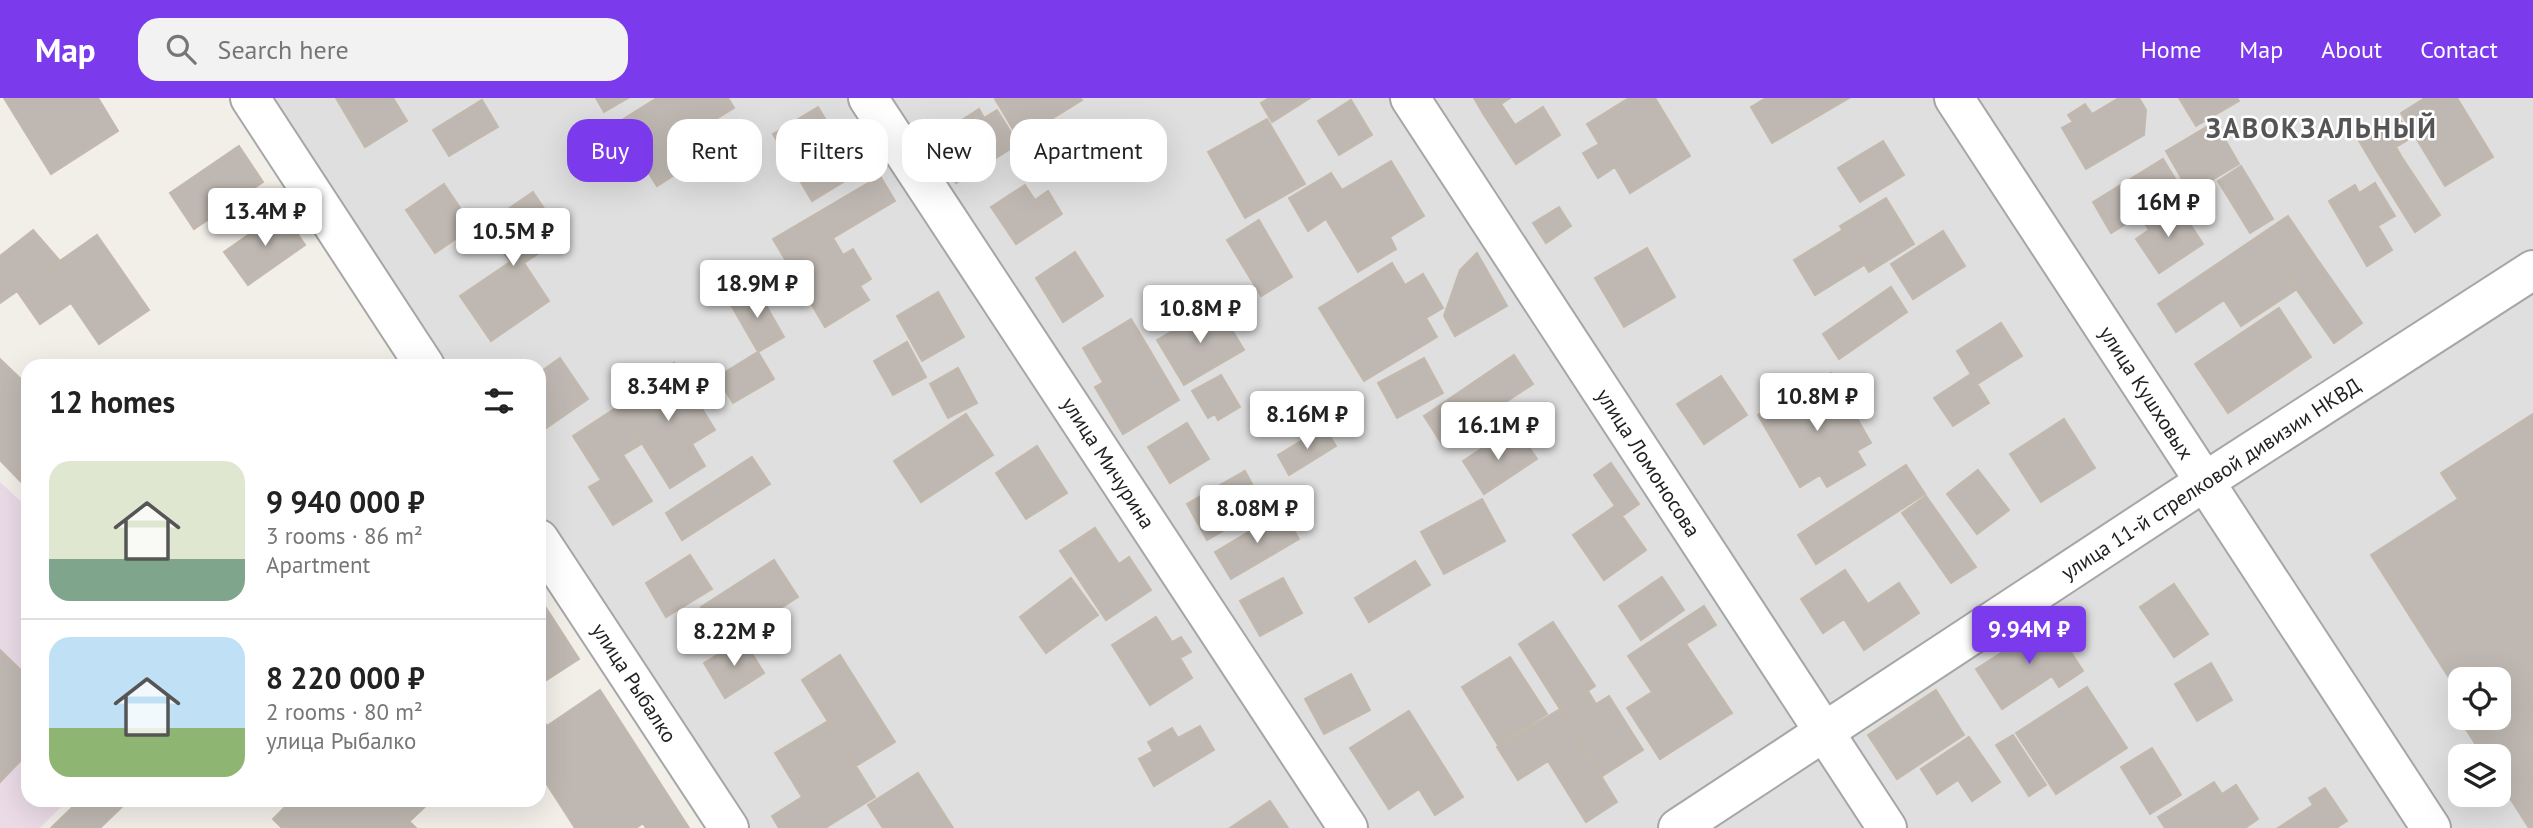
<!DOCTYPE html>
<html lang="en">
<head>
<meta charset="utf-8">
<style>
	body { margin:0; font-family:"PT Sans",sans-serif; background:#f2f2f2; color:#222; height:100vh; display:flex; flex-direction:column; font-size:26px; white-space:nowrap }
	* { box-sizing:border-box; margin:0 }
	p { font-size:23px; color:#767676 }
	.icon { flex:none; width:38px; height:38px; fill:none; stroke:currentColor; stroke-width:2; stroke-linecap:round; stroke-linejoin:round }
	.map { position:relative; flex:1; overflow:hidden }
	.side { position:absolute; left:21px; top:261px; width:525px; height:448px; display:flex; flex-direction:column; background:#fff; border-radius:21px; box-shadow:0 7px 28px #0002 }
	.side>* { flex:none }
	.banner { position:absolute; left:567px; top:21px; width:665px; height:63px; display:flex; gap:14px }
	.tools { position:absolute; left:2448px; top:569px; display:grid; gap:14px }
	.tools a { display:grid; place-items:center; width:63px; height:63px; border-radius:14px; background:#fff; box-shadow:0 7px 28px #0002; font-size:35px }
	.price { position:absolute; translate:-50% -60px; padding:0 16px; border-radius:7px; background:#fff; color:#222; font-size:23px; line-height:46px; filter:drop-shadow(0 2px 4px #0008) }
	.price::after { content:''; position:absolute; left:50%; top:42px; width:21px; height:16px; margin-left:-10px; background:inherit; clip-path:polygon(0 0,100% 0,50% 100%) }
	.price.selected { background:#7c3aed; color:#fff }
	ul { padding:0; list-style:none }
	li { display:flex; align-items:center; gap:21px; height:175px; padding:0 28px }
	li+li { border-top:2px solid #e0e0e0 }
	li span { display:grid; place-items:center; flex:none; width:196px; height:140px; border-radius:21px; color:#555 }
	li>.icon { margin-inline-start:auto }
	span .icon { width:84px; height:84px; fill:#fffc; stroke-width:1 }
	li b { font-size:30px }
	h2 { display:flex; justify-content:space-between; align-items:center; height:84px; padding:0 28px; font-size:30px }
	.tag { padding:0 24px; border-radius:21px; background:#fff; box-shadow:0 7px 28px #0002; font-size:24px; line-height:63px }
	.tag.selected { background:#7c3aed; color:#fff }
	header { display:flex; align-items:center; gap:42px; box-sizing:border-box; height:98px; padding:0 35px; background:#7c3aed; color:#fff }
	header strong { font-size:33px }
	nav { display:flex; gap:38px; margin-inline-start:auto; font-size:24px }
	.search { width:490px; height:63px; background:#f2f2f2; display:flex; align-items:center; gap:18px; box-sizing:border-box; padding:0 24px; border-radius:21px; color:#767676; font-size:26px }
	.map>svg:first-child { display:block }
	.residential { fill:#e0dfdf; fill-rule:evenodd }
	.industrial { fill:#eadbe7 }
	.building { fill:#bfb8b2; stroke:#c3b8ac; stroke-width:2 }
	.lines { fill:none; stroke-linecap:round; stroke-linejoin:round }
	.minor-casing { stroke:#a6a6a6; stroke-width:42 }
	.minor { stroke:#fff; stroke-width:38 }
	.labels { text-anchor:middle; stroke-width:5; stroke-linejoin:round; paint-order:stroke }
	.street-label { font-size:21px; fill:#222; stroke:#fff }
	.district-label { font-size:28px; font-weight:bold; letter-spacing:2px; fill:#555; stroke:#fff }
</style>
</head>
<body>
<header>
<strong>Map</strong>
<div class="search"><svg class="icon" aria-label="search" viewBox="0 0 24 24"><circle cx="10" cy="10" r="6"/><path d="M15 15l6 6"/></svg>Search here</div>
<nav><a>Home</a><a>Map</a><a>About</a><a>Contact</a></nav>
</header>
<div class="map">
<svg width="2533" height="730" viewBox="0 0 2533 730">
	<rect width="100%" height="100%" fill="#f2efe9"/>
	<!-- residential -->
	<path class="residential" d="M250,0H2533V730H729L539,441V268H425ZM2460,581H2499V620H2460ZM2460,658H2499V696H2460Z"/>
	<!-- industrial -->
	<path class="industrial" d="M0,384L28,410V702H68L40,730H0Z"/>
	<!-- building -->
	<path class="building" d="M4,0H98L118,33L51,76Z
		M336,0H393L407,23L365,49Z
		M596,0H628L604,14Z
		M657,0H728L734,10L716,21L729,42L657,88L617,25Z
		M997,0H1080L1082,2L1019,41L995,1Z
		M1269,0H1310L1272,24L1261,5Z
		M1474,0H1510L1484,17Z
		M1629,0H1655L1690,58L1630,95L1615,69L1598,80L1583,55L1599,46L1587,26Z
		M1766,0H1849L1772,45L1751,9Z
		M2119,0H2139L2146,12L2144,37L2086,71L2062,30L2073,24L2068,17L2085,6L2092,16Z
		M2179,0H2237L2239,3L2196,28Z
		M2425,0H2457L2493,59L2445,88L2401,15Z
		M482,2L498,29L449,58L433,32Z
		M1351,2L1372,37L1339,57L1318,23Z
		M1501,6L1515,27L1543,9L1560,37L1516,66L1484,17Z
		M818,9L858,75L812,103L773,36Z
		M979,11L984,20L997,12L1018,46L956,85L933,49L942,43L939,37Z
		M2398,18L2411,40L2396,49L2401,58L2377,73L2358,41Z
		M1267,21L1305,86L1245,120L1208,54Z
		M2215,24L2239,66L2190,95L2166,53Z
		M1883,43L1904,77L1860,104L1838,70Z
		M239,48L263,84L194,131L170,95Z
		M2401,58L2440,117L2415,134L2377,73Z
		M2163,61L2182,92L2111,135L2093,104Z
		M1391,63L1424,118L1390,139L1396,151L1358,174L1326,121L1308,133L1289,100L1331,75L1342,92Z
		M2241,68L2273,121L2250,135L2218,83Z
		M880,78L895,103L833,140L843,157L853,151L871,181L860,188L869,202L825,229L773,141Z
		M2375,85L2395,118L2378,128L2392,152L2367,168L2329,103L2355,87L2359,95Z
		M444,86L473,129L435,155L406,112Z
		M1025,87L1035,102L1048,93L1062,116L1016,146L991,109Z
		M533,94L563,139L524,165L549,203L491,243L460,198L510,164L485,127Z
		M1886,100L1914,146L1869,174L1840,128Z
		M1559,109L1571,128L1546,145L1533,125Z
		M2161,109L2170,122L2182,114L2203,146L2159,175L2136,141L2149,132L2143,122Z
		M282,113L305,147L248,187L224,154Z
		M2288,118L2315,158L2287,178L2297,191L2241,228L2224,202L2176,234L2158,206Z
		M1259,122L1292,179L1261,198L1227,142Z
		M33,132L60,163L0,205V158Z
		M1843,132L1864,167L1815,197L1794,162Z
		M1943,133L1965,168L1913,201L1891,166Z
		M97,137L149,212L99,246L71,205L40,226L17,193Z
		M1647,150L1675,199L1624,229L1595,180Z
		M1075,154L1103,198L1063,224L1036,180Z
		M1477,155L1507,208L1455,238L1444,218L1460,172Z
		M2315,158L2362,225L2334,245L2287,178Z
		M1392,165L1405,187L1423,176L1443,210L1426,220L1437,239L1364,283L1319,210Z
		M1891,189L1907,214L1839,261L1823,236Z
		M756,190L784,239L758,254L730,205Z
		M938,194L964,239L922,263L897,218Z
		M1217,207L1244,252L1184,287L1157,242Z
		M2279,210L2311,259L2228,315L2195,266Z
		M1131,221L1152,256L1103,284L1083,250Z
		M2001,225L2022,258L1977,286L1957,253Z
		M907,244L926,279L893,297L874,263Z
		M758,254L774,281L733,305L717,279Z
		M1152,256L1179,302L1123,336L1095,289Z
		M1514,257L1533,286L1442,346L1424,318Z
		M560,260L588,301L539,335V275Z
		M1424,260L1443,295L1397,320L1378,285Z
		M0,261L28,288V391L0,362Z
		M674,265L715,332L692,346L705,368L670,390L615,302Z
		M958,270L977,305L948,320L930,286Z
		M1831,275L1871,345L1857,353L1865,367L1827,389L1820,377L1800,389L1758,317Z
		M1971,276L1989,305L1953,328L1934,300Z
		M1221,277L1240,309L1218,322L1215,316L1208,320L1192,293Z
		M1721,278L1747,317L1704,346L1677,306Z
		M619,308L643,345L623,357L652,403L613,427L589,389L601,382L573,338Z
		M966,316L993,357L921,404L894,363Z
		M2533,316V583L2499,605V581H2460V597L2371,457L2458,401L2441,375Z
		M2064,321L2095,370L2041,404L2010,356Z
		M1187,325L1209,361L1170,385L1148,349Z
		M1324,329L1336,348L1289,377L1278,357Z
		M1507,334L1518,351L1526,345L1537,361L1484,396L1463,363Z
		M1037,348L1067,395L1026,421L996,375Z
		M752,359L770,386L682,442L666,415Z
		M1611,365L1639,406L1622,418L1594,377Z
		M1906,367L1925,396L1816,466L1798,437Z
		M1978,372L2009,412L1977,436L1947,396Z
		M1245,373L1260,401L1248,408L1253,416L1207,442L1187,406Z
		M1926,398L1976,469L1951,485L1902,415Z
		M1482,401L1505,443L1444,476L1421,434Z
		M1615,408L1646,452L1604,482L1573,437Z
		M1282,414L1299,441L1231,481L1215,454Z
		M1095,430L1119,466L1129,459L1151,492L1106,522L1060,453Z
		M690,457L712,491L666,519L646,485Z
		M774,462L798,499L725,546L701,509Z
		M1415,463L1430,487L1369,524L1355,500Z
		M1845,472L1868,506L1899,485L1919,515L1864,552L1844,521L1823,535L1801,501Z
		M1662,479L1684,512L1641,542L1619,508Z
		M1071,480L1098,517L1046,555L1020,519Z
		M1283,480L1302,515L1260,538L1240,503Z
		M2174,486L2208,536L2174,559L2140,509Z
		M539,499L579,561L539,587Z
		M1704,508L1716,527L1686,546L1732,615L1660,661L1627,610L1652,594L1628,558Z
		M1156,519L1172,544L1181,539L1191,554L1180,560L1192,580L1150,607L1112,547Z
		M2051,523L2083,573L2059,589L2052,578L2002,611L1976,571Z
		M1553,524L1595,588L1560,611L1519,546Z
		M743,541L764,575L725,600L704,565Z
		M0,552L28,579V655L0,684Z
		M840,557L895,644L856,668L802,582Z
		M1510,559L1547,616L1498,647L1462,589Z
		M2211,565L2232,602L2197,623L2175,586Z
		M1351,576L1370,612L1324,636L1305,601Z
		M2533,583V730H2529L2499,683V658H2483L2464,628L2477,620H2499V605Z
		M2087,589L2127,650L2056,696L2016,635Z
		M600,592L689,730H646L643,725L636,730H575L539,674V616L547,628Z
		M1936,592L1964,637L1897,681L1868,637Z
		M1588,593L1596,606L1609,598L1643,652L1602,678L1560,611Z
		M1560,611L1617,704L1586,724L1548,663L1518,682L1497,649Z
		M1409,613L1463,699L1435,717L1419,691L1389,711L1350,650Z
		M828,623L875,699L825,730H779L772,718L802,699L775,655Z
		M1200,628L1214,652L1154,688L1139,661L1153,653L1148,644L1172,630L1178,640Z
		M2013,637L2046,687L2029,698L1996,647Z
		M1969,639L2000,684L1972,703L1958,682L1937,696L1921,671Z
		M2152,650L2181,697L2150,716L2121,669Z
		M918,675L953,730H883L868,707Z
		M2214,684L2222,696L2236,687L2258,721L2245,730H2165L2158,719Z
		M2325,690L2347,723L2336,730H2278L2313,707L2309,700Z
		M80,702H129L100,730H51Z
		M292,702H387L416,730H282L273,721Z
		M387,702H432L410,723Z
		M1270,703L1288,730H1230Z"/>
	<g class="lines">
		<defs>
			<path id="minor" d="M250,0L425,268
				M868,0L1348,730
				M1410,0L1887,730
				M1954,0L2431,730
				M539,441L729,730
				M1678,730L2204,384L2533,172"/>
		</defs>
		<!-- minor casing -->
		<use href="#minor" class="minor-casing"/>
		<!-- minor -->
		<use href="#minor" class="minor"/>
	</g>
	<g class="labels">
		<!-- street labels -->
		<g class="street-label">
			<text transform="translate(2146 295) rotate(57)" y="7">улица Кушховых</text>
			<text transform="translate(1108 365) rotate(57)" y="7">улица Мичурина</text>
			<text transform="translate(1648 365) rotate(57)" y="7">улица Ломоносова</text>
			<text transform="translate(2211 381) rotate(-33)" y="7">улица 11-й стрелковой дивизии НКВД</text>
			<text transform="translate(634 585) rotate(57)" y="7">улица Рыбалко</text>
		</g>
		<!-- district labels -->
		<g class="district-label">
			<text x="2322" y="40">ЗАВОКЗАЛЬНЫЙ</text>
		</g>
	</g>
</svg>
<div class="tools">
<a><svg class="icon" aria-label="locate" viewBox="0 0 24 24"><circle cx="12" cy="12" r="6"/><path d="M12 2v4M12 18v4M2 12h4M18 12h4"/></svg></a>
<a><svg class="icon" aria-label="layers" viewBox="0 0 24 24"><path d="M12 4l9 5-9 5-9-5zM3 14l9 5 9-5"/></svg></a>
</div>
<b class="price" style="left:2168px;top:141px">16M ₽</b>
<b class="price" style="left:265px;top:150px">13.4M ₽</b>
<b class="price" style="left:513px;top:170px">10.5M ₽</b>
<b class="price" style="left:757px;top:222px">18.9M ₽</b>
<b class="price" style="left:1200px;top:247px">10.8M ₽</b>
<b class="price" style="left:668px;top:325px">8.34M ₽</b>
<b class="price" style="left:1817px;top:335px">10.8M ₽</b>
<b class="price" style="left:1307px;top:353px">8.16M ₽</b>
<b class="price" style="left:1498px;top:364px">16.1M ₽</b>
<b class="price" style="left:1257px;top:447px">8.08M ₽</b>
<b class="price selected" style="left:2029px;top:568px">9.94M ₽</b>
<b class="price" style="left:734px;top:570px">8.22M ₽</b>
<div class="banner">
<a class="tag selected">Buy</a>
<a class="tag">Rent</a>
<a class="tag">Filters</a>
<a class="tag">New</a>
<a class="tag">Apartment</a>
</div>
<section class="side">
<h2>12 homes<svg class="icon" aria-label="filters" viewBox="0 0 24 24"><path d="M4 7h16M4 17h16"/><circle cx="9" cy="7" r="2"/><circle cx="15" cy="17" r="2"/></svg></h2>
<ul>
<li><span style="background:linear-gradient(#dfe7d0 70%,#7fa58c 0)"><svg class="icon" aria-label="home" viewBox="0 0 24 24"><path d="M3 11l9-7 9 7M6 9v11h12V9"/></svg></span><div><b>9 940 000 ₽</b><p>3 rooms · 86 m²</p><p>Apartment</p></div></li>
<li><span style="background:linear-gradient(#bfe0f5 65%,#8fb573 0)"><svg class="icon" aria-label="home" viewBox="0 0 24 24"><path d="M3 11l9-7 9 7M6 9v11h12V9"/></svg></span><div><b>8 220 000 ₽</b><p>2 rooms · 80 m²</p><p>улица Рыбалко</p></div></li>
</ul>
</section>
</div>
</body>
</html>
